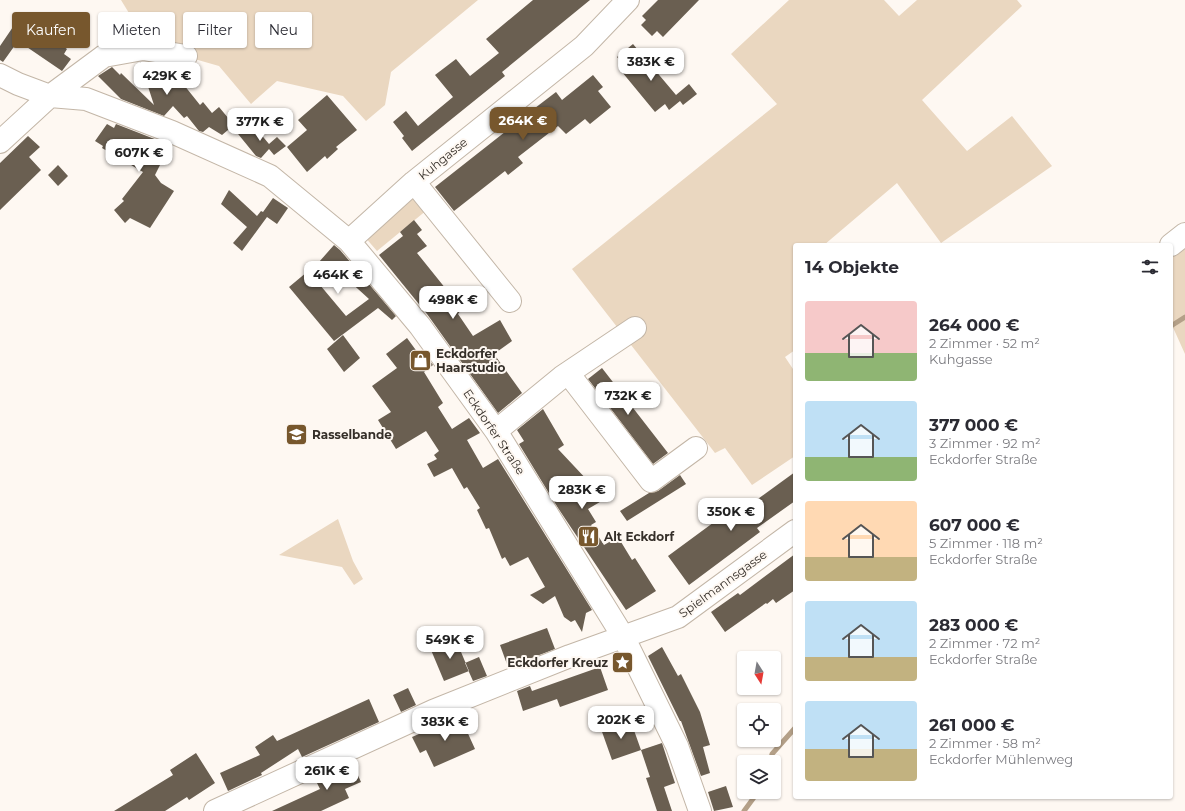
<!DOCTYPE html>
<html lang="de">
<head>
<meta charset="utf-8">
<style>
	body { margin:0; font-family:Montserrat,sans-serif; background:#f7f7f7; color:#2b2b33; height:100vh; display:flex; flex-direction:column; font-size:15px; white-space:nowrap }
	* { box-sizing:border-box; margin:0 }
	p { font-size:13px; color:#7c7c81 }
	.icon { flex:none; width:22px; height:22px; fill:none; stroke:currentColor; stroke-width:2; stroke-linecap:round; stroke-linejoin:round }
	.map { position:relative; flex:1; overflow:hidden }
	.details { position:absolute; left:793px; top:243px; width:380px; height:556px; display:flex; flex-direction:column; background:#fff; border-radius:4px; box-shadow:0 1px 3px #0004 }
	.details>* { flex:none }
	.top-card { position:absolute; left:12px; top:12px; width:380px; height:36px; display:flex; gap:8px }
	.needle { width:26px; rotate:169deg }
	.fabs { position:absolute; left:737px; top:651px; display:grid; gap:8px }
	.fabs a { display:grid; place-items:center; width:44px; height:44px; border-radius:4px; background:#fff; box-shadow:0 1px 3px #0004; font-size:20px }
	.price { position:absolute; translate:-50% -34px; padding:0 9px; border-radius:8px; background:#fff; color:#222; font-size:13px; line-height:26px; filter:drop-shadow(0 1px 2px #0008) }
	.price::after { content:''; position:absolute; left:50%; top:24px; width:12px; height:9px; margin-left:-6px; background:inherit; clip-path:polygon(0 0,100% 0,50% 100%) }
	.price.selected { background:#77572d; color:#fff }
	ul { padding:0; list-style:none }
	li { display:flex; align-items:center; gap:12px; height:100px; padding:0 12px }
	li span { display:grid; place-items:center; flex:none; width:112px; height:80px; border-radius:4px; color:#555 }
	li>.icon { margin-inline-start:auto }
	span .icon { width:48px; height:48px; fill:#fffc; stroke-width:1 }
	li b { font-size:17px }
	h2 { display:flex; justify-content:space-between; align-items:center; height:48px; padding:0 12px; font-size:17px }
	.tag { padding:0 14px; border-radius:4px; background:#fff; box-shadow:0 1px 3px #0004; font-size:14px; line-height:36px }
	.tag.selected { background:#77572d; color:#fff }
	.map>svg:first-child { display:block }
	.green { fill:#ead7c0 }
	.lines { fill:none; stroke-linecap:round; stroke-linejoin:round }
	.stream { stroke:#b4a088; stroke-width:5 }
	.building { fill:#6a5f51; fill-rule:evenodd }
	.minor-casing { stroke:#c3b6a7; stroke-width:24 }
	.minor { stroke:#fff; stroke-width:22 }
	.labels { text-anchor:middle; stroke-width:4; stroke-linejoin:round; paint-order:stroke }
	.street-label { font-size:12px; fill:#352f29; stroke:#fef8f2 }
	.poi-label { font-size:12px; font-weight:bold; fill:#352f29; stroke:#fef8f2; text-anchor:start }
</style>
</head>
<body>
<div class="map">
<svg width="1185" height="811" viewBox="0 0 1185 811">
	<rect width="100%" height="100%" fill="#fef8f2"/>
	<!-- green -->
	<path class="green" d="M121,0H478L391,72L385,105L366,121L343,96L277,81L251,104L219,66L149,46Z
		M789,0H884L899,16L917,0H1017L1022,6L922,100L967,151L1012,116L1052,166L941,243L897,183L824,245H795V350L785,357L795,372V456L752,485L725,448L715,453L572,269L777,104L731,54Z
		M420,190L433,205L377,251L364,236Z
		M1185,247V354L1171,323V252Z
		M338,519L353,561L363,579L354,585L342,567L279,555Z"/>
	<g class="lines">
		<!-- stream -->
		<path class="stream" d="M1171,326L1185,317
			M770,762L772,754L795,728
			M744,811L758,792"/>
	</g>
	<!-- building -->
	<path class="building" d="M533,0H590L502,72L505,76L412,151L402,138L404,136L393,122L406,111L418,126L453,97L435,75L456,59L470,76L499,53L486,39Z
		M658,0H699L663,37L657,31L652,36L641,25L646,20L642,16Z
		M17,21L40,39L45,33L67,49L64,54L71,59L62,71L18,41L3,62L0,60V46Z
		M633,44L676,95L689,84L697,94L683,105L680,101L669,110L665,104L655,112L622,72L627,69L617,57Z
		M140,62L186,68L180,80L200,105L203,102L212,113L219,107L234,125L222,135L209,127L203,132L199,131L187,116L184,118L173,106L164,116L121,99L98,76L112,67L120,75L121,73L154,105Z
		M593,75L603,87L598,91L611,107L590,124L585,119L566,134L558,126L518,157L523,163L508,175L505,171L454,211L435,187L515,124L519,129L539,112L535,108L556,92L562,100Z
		M327,95L357,130L336,147L338,149L327,159L325,156L307,172L287,147L307,130L298,120Z
		M107,124L114,128L116,124L170,145L155,175L161,183L174,191L150,228L130,218L125,223L114,210L124,201L122,199L143,172L102,148L103,146L95,141Z
		M254,126L269,144L277,137L286,146L274,155L269,149L261,158L256,156L234,129L249,130Z
		M28,136L40,147L29,157L41,170L0,210V163Z
		M58,165L68,176L58,186L48,175Z
		M229,190L257,216L261,211L263,212L273,198L288,208L277,224L267,217L242,251L233,243L247,227L221,204Z
		M414,220L422,230L417,234L427,246L417,253L450,294L463,307L458,314L473,336L500,320L512,341L494,354L522,393L498,413L427,314L379,255L403,236L400,232Z
		M334,245L340,250L352,264L350,266L363,277L396,316L392,320L378,308L334,341L289,287L319,262ZM336,269L369,299L346,316L320,285Z
		M343,335L360,358L344,372L327,349Z
		M407,338L418,353L422,350L433,365L424,372L443,403L438,407L452,429L469,418L480,433L467,440L483,468L498,459L592,610L586,613L582,632L575,620L571,622L564,617L555,596L543,604L530,595L545,587L528,557L510,566L505,557L502,559L489,528L486,529L477,510L480,508L467,487L464,489L452,468L434,477L427,464L437,459L434,455L439,451L426,431L396,449L378,420L391,412L372,386L397,368L386,354Z
		M602,368L668,453L653,464L588,379Z
		M543,409L564,445L558,449L605,499L588,509L596,522L591,525L604,545L618,537L632,560L635,558L656,591L626,610L558,508L519,444L524,441L517,430Z
		M795,472V501L757,528L760,532L689,585L668,556L740,503L744,509Z
		M680,475L686,484L627,521L620,511L649,493L658,491Z
		M795,554V590L776,603L773,599L767,604L766,603L725,632L711,612L738,593L740,595Z
		M547,628L555,649L508,667L500,645Z
		M456,640L469,671L444,681L431,650Z
		M662,647L678,676L681,674L700,712L710,745L703,747L710,773L701,776L681,721H680L648,656Z
		M479,657L487,676L473,681L465,663Z
		M600,667L608,690L560,707L557,699L523,711L517,691L530,686L532,691Z
		M408,688L416,705L401,712L393,695Z
		M369,699L379,722L302,757L298,749L261,773L262,775L228,791L220,773L260,755L255,747L273,735L277,741Z
		M460,716L475,749L434,767L426,750L420,753L412,737Z
		M630,719L641,750L612,760L601,729Z
		M662,743L675,783L664,787L672,811H657L646,778L650,777L641,750Z
		M196,753L215,783L189,800L187,797L165,811H114L173,775L170,770Z
		M352,762L361,782L345,789L349,798L321,811H272L320,789L315,779Z
		M726,786L733,807L714,811L708,792Z"/>
	<g class="lines">
		<defs>
			<path id="minor" d="M0,75L18,84L50,96L86,99L172,132L270,176L349,241L420,326L496,431L624,638L677,746L700,811
				M0,142L50,96L104,56L143,49L186,56
				M414,182L510,301
				M349,241L414,182L584,46L628,0
				M1171,245L1185,234
				M568,373L651,481L696,448
				M496,431L562,377L635,328
				M215,811L433,711L570,656L678,617L795,531"/>
		</defs>
		<!-- minor casing -->
		<use href="#minor" class="minor-casing"/>
		<!-- minor -->
		<use href="#minor" class="minor"/>
	</g>
	<!-- icons -->
	<defs>
		<symbol id="shop-square" viewBox="-11 -11 22 22"><rect x="-9" y="-9" width="18" height="18" rx="4" fill="#77572d" stroke="#fef8f2"/><path d="M-5-2.5h2.3a2.7 3.5 0 0 1 5.4 0H5L5.5 6h-11ZM-1.5-2.5h3a1.5 2.3 0 0 0-3 0Z" fill="#fff"/></symbol>
		<symbol id="school-square" viewBox="-11 -11 22 22"><rect x="-9" y="-9" width="18" height="18" rx="4" fill="#77572d" stroke="#fef8f2"/><path d="M0-5L7-2L0 1L-7-2ZM-4 1L0 2.5L4 1V4Q0 6-4 4Z" fill="#fff"/></symbol>
		<symbol id="restaurant-square" viewBox="-11 -11 22 22"><rect x="-9" y="-9" width="18" height="18" rx="4" fill="#77572d" stroke="#fef8f2"/><path d="M-5-6h1v4h1v-4h1v4h1v-4h1v5L-1.5 .5V6h-2V.5L-5-1ZM5-6V6H3V1.5H1.5Q1.5-4 5-6Z" fill="#fff"/></symbol>
		<symbol id="sight-square" viewBox="-11 -11 22 22"><rect x="-9" y="-9" width="18" height="18" rx="4" fill="#77572d" stroke="#fef8f2"/><path d="M0-6L1.8-2.2L6-1.7L2.9 1.2L3.7 5.4L0 3.3L-3.7 5.4L-2.9 1.2L-6-1.7L-1.8-2.2Z" fill="#fff"/></symbol>
	</defs>
	<g fill-rule="evenodd">
		<use href="#shop-square" x="408" y="348" width="25" height="25"/>
		<use href="#school-square" x="284" y="422" width="25" height="25"/>
		<use href="#restaurant-square" x="576" y="524" width="25" height="25"/>
		<use href="#sight-square" x="610" y="650" width="25" height="25"/>
	</g>
	<g class="labels">
		<!-- street labels -->
		<g class="street-label">
			<text transform="translate(443 159) rotate(-39)" y="4">Kuhgasse</text>
			<text transform="translate(494 432) rotate(56)" y="4">Eckdorfer Straße</text>
			<text transform="translate(723 584) rotate(-36)" y="4">Spielmannsgasse</text>
		</g>
		<!-- poi labels -->
		<g class="poi-label">
			<text x="436" y="358">Eckdorfer<tspan x="436" dy="14">Haarstudio</tspan></text>
			<text x="312" y="439">Rasselbande</text>
			<text x="604" y="541">Alt Eckdorf</text>
			<text x="608" y="667" text-anchor="end">Eckdorfer Kreuz</text>
		</g>
	</g>
</svg>
<div class="fabs">
<a><svg class="needle" viewBox="-14 -14 28 28"><path d="M0-13l5 13h-10z" fill="#e53935"/><path d="M0 13l5-13h-10z" fill="#7c7c81"/></svg></a>
<a><svg class="icon" aria-label="locate" viewBox="0 0 24 24"><circle cx="12" cy="12" r="6"/><path d="M12 2v4M12 18v4M2 12h4M18 12h4"/></svg></a>
<a><svg class="icon" aria-label="layers" viewBox="0 0 24 24"><path d="M12 4l9 5-9 5-9-5zM3 14l9 5 9-5"/></svg></a>
</div>
<b class="price" style="left:651px;top:82px">383K €</b>
<b class="price" style="left:167px;top:96px">429K €</b>
<b class="price selected" style="left:523px;top:141px">264K €</b>
<b class="price" style="left:260px;top:142px">377K €</b>
<b class="price" style="left:139px;top:173px">607K €</b>
<b class="price" style="left:338px;top:295px">464K €</b>
<b class="price" style="left:453px;top:320px">498K €</b>
<b class="price" style="left:628px;top:416px">732K €</b>
<b class="price" style="left:582px;top:510px">283K €</b>
<b class="price" style="left:731px;top:532px">350K €</b>
<b class="price" style="left:450px;top:660px">549K €</b>
<b class="price" style="left:621px;top:740px">202K €</b>
<b class="price" style="left:445px;top:742px">383K €</b>
<b class="price" style="left:327px;top:791px">261K €</b>
<div class="top-card">
<a class="tag selected">Kaufen</a>
<a class="tag">Mieten</a>
<a class="tag">Filter</a>
<a class="tag">Neu</a>
</div>
<section class="details">
<h2>14 Objekte<svg class="icon" aria-label="filters" viewBox="0 0 24 24"><path d="M4 7h16M4 17h16"/><circle cx="9" cy="7" r="2"/><circle cx="15" cy="17" r="2"/></svg></h2>
<ul>
<li><span style="background:linear-gradient(#f6c9c9 65%,#8fb573 0)"><svg class="icon" aria-label="home" viewBox="0 0 24 24"><path d="M3 11l9-7 9 7M6 9v11h12V9"/></svg></span><div><b>264 000 €</b><p>2 Zimmer · 52 m²</p><p>Kuhgasse</p></div></li>
<li><span style="background:linear-gradient(#bfe0f5 70%,#8fb573 0)"><svg class="icon" aria-label="home" viewBox="0 0 24 24"><path d="M3 11l9-7 9 7M6 9v11h12V9"/></svg></span><div><b>377 000 €</b><p>3 Zimmer · 92 m²</p><p>Eckdorfer Straße</p></div></li>
<li><span style="background:linear-gradient(#ffd9b3 70%,#c2b280 0)"><svg class="icon" aria-label="home" viewBox="0 0 24 24"><path d="M3 11l9-7 9 7M6 9v11h12V9"/></svg></span><div><b>607 000 €</b><p>5 Zimmer · 118 m²</p><p>Eckdorfer Straße</p></div></li>
<li><span style="background:linear-gradient(#bfe0f5 70%,#c2b280 0)"><svg class="icon" aria-label="home" viewBox="0 0 24 24"><path d="M3 11l9-7 9 7M6 9v11h12V9"/></svg></span><div><b>283 000 €</b><p>2 Zimmer · 72 m²</p><p>Eckdorfer Straße</p></div></li>
<li><span style="background:linear-gradient(#bfe0f5 60%,#c2b280 0)"><svg class="icon" aria-label="home" viewBox="0 0 24 24"><path d="M3 11l9-7 9 7M6 9v11h12V9"/></svg></span><div><b>261 000 €</b><p>2 Zimmer · 58 m²</p><p>Eckdorfer Mühlenweg</p></div></li>
</ul>
</section>
</div>
</body>
</html>
